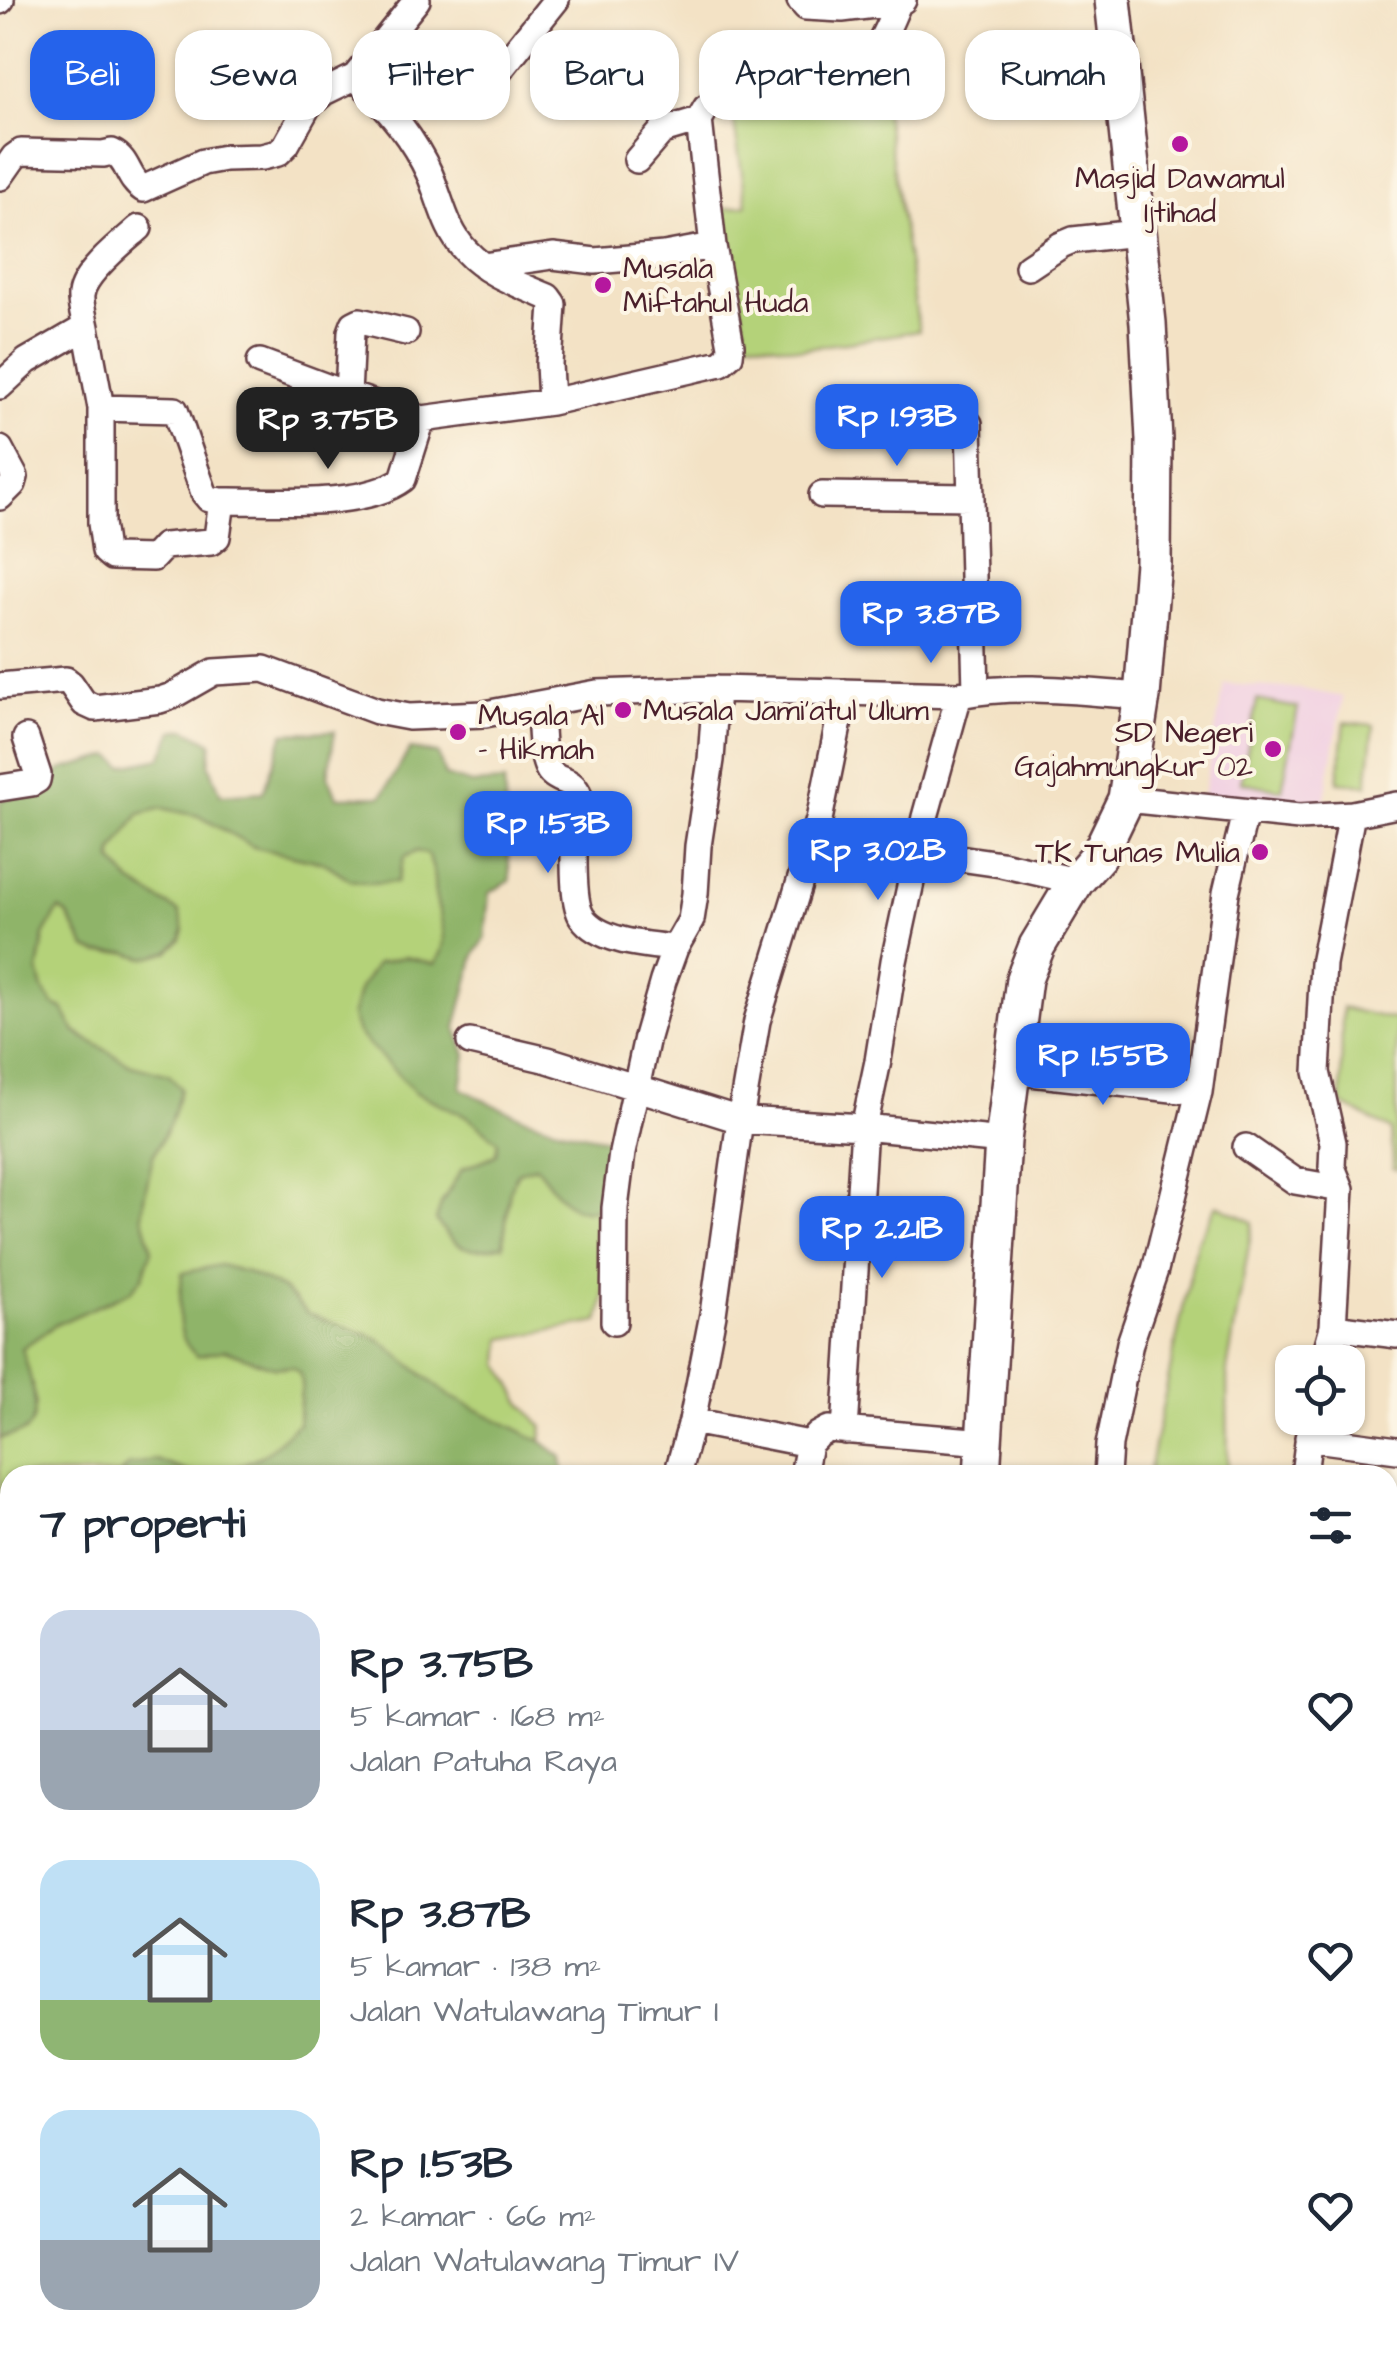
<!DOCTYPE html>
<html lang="id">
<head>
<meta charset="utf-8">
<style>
	body { margin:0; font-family:"Architects Daughter",sans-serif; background:#f6f6f7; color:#1f2937; height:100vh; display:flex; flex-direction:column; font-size:38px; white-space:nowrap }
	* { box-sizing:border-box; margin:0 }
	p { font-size:32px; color:#747a83 }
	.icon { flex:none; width:55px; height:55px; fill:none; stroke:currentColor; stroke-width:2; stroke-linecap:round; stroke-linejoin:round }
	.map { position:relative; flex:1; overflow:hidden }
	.details { position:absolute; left:0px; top:1465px; width:1398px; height:892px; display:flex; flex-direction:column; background:#fff; border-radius:30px 30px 0 0; box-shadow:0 2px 8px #0004 }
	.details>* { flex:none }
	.banner { position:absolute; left:30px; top:30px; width:1338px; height:90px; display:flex; gap:20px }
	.buttons { position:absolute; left:1275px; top:1345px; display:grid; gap:20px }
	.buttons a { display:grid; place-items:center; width:90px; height:90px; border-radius:20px; background:#fff; box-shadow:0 2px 8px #0004; font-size:50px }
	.price { position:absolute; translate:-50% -85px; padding:0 22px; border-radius:20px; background:#2563eb; color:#fff; font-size:32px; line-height:65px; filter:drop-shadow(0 2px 5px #0008) }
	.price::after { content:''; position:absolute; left:50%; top:60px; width:30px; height:22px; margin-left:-15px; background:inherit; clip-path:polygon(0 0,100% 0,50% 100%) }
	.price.current { background:#222; color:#fff }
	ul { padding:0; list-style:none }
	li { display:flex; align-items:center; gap:30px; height:250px; padding:0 40px }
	li span { display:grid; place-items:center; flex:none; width:280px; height:200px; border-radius:30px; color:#555 }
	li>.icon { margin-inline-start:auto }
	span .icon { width:120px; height:120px; fill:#fffc; stroke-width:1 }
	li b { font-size:42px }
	h2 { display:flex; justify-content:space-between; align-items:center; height:120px; padding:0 40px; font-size:42px }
	.chip { padding:0 35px; border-radius:30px; background:#fff; box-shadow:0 2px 8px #0004; font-size:35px; line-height:90px }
	.chip.current { background:#2563eb; color:#fff }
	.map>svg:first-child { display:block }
	.built { fill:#f1d0e2 }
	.green { fill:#b4d279; stroke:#7f7852; stroke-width:2.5 }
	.forest { fill:#8fb469; stroke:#6c6a4a; stroke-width:2.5 }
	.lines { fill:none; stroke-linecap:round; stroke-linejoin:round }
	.minor-casing { stroke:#633c42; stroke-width:30 }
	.secondary-casing { stroke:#633c42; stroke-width:40 }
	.minor { stroke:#fff; stroke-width:25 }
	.secondary { stroke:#fff; stroke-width:35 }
	.poi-dot { fill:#b5179e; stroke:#fcf5e5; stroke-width:4 }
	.labels { text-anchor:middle; stroke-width:8; stroke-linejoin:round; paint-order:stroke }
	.poi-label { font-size:30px; fill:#4a1f2b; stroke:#fcf5e5; text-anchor:start }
</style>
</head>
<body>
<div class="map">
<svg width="1397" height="2356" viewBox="0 0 1397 2356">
	<rect width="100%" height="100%" fill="#fcf5e5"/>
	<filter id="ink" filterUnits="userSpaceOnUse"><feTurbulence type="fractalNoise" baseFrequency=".01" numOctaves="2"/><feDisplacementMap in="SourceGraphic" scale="20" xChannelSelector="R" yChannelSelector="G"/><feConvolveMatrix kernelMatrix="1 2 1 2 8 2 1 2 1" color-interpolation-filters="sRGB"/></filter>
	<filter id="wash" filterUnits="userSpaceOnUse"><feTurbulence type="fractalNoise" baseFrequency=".0048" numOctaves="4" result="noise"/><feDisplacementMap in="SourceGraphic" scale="40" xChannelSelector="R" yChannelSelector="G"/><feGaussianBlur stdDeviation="2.25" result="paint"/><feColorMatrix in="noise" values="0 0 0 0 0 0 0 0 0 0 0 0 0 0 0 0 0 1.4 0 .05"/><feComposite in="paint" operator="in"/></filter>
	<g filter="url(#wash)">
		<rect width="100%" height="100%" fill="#f3e2c5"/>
		<!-- built -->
		<path class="built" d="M1224,684L1302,689L1343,697L1322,814L1202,800Z"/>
		<!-- green -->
		<path class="green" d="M880,81L919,331L801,349L747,340L723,209L747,205L731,104Z
			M1257,700L1298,708L1282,790L1241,782Z
			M1345,722L1374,725L1367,785L1338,782Z
			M162,808L199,816L254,847L325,863L351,880L417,851L427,853C436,873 433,874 435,893C439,920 453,939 436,964L405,957L415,1092L469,1117L498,1141L496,1155L462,1169L503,1245L510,1188L518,1172L536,1166C551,1184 568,1217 595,1209C603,1247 610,1284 599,1322L502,1339L500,1364L523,1405L543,1427L541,1441L449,1396L378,1339L308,1314L282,1288L225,1350L273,1367H292L299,1372L302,1382L298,1424L265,1454L231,1470L194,1474L156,1460L122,1471L120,1475H10V1518L0,1508V1438L26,1431L36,1405L22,1348L55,1325L131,1291L152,1250L142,1215L144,1197L153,1156L170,1123L169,1075L131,1065L75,1032L63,1009L54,1005L43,990L38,971L44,935L59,909L67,914L86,948L98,953L126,952L145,958L178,912L131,882L113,861V852L139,814Z
			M1342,1008L1397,1020V1170L1393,1168L1391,1130L1341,1104Z
			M1217,1205L1253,1222L1227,1370L1228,1475H1148L1197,1242Z
			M0,1910L10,1931V2328L0,2312Z
			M22,2348H337L361,2356H28Z
			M484,2348H719L720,2356H453Z"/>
		<!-- forest -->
		<path class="forest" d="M186,729L212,743L209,764L221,795L263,792L284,733L335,731L328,775L337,797L382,796L410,749L438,754L445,776L472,784L504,782L510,881L489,893L485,939L475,954L456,1028L466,1055L461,1088C511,1116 557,1131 614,1140L602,1198L595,1209C568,1217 551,1184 536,1166L518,1172L510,1188L503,1245C470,1254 455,1250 436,1220L442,1202L462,1169L496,1155L498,1141L469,1117L415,1092L358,1033L352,1016L360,988L377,963L405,957L435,964C453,940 439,919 435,893C433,874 436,873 427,854L417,851L404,857L397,882L368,883L351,880L325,863L254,847L199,816L162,808L139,814L113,852V861L131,882L179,912L184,930L181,939L168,952L145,958L126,952L98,953L86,948L67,914L59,909L44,935L38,971L43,990L54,1005L63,1009L75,1032L131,1065L169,1075L181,1089L170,1123L153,1156L144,1197L142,1215L152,1250L143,1276L131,1291L55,1325L22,1348C27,1368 47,1419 24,1431C17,1435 7,1436 0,1438V800L46,788L60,770L111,756L123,766L161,758L173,731Z
			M220,1265L246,1272L282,1288L308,1314L379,1339L449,1396L541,1441L562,1457L564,1475H120L129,1465L156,1460L194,1474L231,1470L265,1454L298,1424L302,1382L299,1372L292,1367H273L225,1350L197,1356C171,1336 181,1302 182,1273Z
			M0,1508L10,1518V1713L0,1710Z"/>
	</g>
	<g filter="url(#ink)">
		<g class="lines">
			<defs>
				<path id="minor" d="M800,0L806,7L842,9L899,2
					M0,1L1,0
					M355,77C386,105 413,137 430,175C441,201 446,231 467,252C487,274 521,285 548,297L553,304L549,364L551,402
					M492,80L556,0
					M637,160L662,131L699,120
					M0,177L14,157L21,152L103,154L112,152C129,160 127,179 143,189L203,162L225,158L262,157L278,153L286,145L308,106L324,92L355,77L417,0
					M483,266L553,256L595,261L664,255L713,246
					M1028,267L1061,245L1073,240L1136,233
					M86,327C84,317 80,304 81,295C83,273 123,242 139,228
					M260,362L348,395L422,419L551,402L721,363L730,355L731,346L713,246L699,120L706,108L719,100L849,71C881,53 884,34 899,2L903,0
					M0,386L27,361L86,327L101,408L175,410L204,493L209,499L222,501C272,500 363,509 403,479L422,419
					M348,395L351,332L354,324L360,321L406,332
					M101,408V523L105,551L112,557L153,558L164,546L211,542L217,537L222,501
					M969,424L976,691
					M0,449L15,477L13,484L0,497
					M822,495L971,497
					M0,686L66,680L71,684L84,703L95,708L160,700L172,696L214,672L264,669L377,711L409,717L485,714L597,693L716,689L959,695C1018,683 1082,692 1142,696
					M540,705C541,721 540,762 551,773C561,783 570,778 578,793C579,811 576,829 574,847C574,863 573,904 582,917C599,942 647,945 675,948
					M0,788L32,783L37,780L38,775L26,738
					M1126,799L1299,817L1352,814L1397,805
					M917,852L1001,864L1076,881
					M470,1042L548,1060L740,1120L864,1127L1003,1141
					M1013,1071L1199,1092
					M1246,1147L1295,1181L1341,1189
					M614,1322L615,1208L622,1153L647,1037L663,981L675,948L691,920L695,894L698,846L711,760L716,689
					M1333,1327L1397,1335
					M1323,1362L1333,1327L1341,1189L1332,1167L1333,1143L1317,1072L1323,964L1352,814
					M692,1421L809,1444L818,1435L829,1429L985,1442
					M845,1431L864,1127L878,1061L894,961L925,817L959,695
					M1308,1438L1397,1450
					M677,1475L692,1421L713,1314L740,1120L757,1021L819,820L845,692
					M803,1475L809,1444
					M1107,1475L1109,1445L1130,1343L1155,1270L1199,1092L1226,893L1245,813
					M1304,1475L1311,1418
					M0,1815L10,1820
					M1190,2356L1280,2348"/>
				<path id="secondary" d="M982,1475L1003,1141L1024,979L1037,946L1076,881L1099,855L1126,799L1142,696L1153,563L1154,440L1148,323L1113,0
					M859,2356L862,2348"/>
			</defs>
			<!-- minor casing -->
			<use href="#minor" class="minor-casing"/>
			<!-- secondary casing -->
			<use href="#secondary" class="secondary-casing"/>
			<!-- minor -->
			<use href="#minor" class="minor"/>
			<!-- secondary -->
			<use href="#secondary" class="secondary"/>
		</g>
	</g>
	<!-- markers -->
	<g class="poi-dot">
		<circle cx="1180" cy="144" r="10"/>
		<circle cx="603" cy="285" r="10"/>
		<circle cx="623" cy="710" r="10"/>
		<circle cx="458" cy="732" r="10"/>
		<circle cx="1273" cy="749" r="10"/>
		<circle cx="1260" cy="852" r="10"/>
	</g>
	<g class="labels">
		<!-- poi labels -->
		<g class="poi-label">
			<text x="1180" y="188" text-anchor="middle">Masjid Dawamul<tspan x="1180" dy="34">Ijtihad</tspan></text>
			<text x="623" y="278">Musala<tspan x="623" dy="34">Miftahul Huda</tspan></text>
			<text x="643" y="720">Musala Jami'atul Ulum</text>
			<text x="478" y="725">Musala Al<tspan x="478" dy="34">- Hikmah</tspan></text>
			<text x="1253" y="742" text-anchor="end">SD Negeri<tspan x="1253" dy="34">Gajahmungkur 02</tspan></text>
			<text x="1240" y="862" text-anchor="end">TK Tunas Mulia</text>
		</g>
	</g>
</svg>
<div class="buttons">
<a><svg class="icon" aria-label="locate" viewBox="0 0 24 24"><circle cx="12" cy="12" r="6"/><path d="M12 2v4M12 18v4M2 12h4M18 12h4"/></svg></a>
</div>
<b class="price" style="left:897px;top:469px">Rp 1.93B</b>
<b class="price current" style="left:328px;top:472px">Rp 3.75B</b>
<b class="price" style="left:931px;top:666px">Rp 3.87B</b>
<b class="price" style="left:548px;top:876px">Rp 1.53B</b>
<b class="price" style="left:878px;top:903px">Rp 3.02B</b>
<b class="price" style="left:1103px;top:1108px">Rp 1.55B</b>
<b class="price" style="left:882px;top:1281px">Rp 2.21B</b>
<div class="banner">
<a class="chip current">Beli</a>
<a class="chip">Sewa</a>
<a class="chip">Filter</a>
<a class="chip">Baru</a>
<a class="chip">Apartemen</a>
<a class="chip">Rumah</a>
</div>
<section class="details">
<h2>7 properti<svg class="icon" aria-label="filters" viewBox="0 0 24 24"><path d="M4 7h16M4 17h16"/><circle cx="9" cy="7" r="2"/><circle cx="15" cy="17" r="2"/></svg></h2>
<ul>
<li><span style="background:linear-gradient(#c9d6e8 60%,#9aa5b1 0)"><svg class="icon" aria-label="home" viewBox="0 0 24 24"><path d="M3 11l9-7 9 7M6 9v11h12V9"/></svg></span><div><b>Rp 3.75B</b><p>5 kamar · 168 m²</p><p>Jalan Patuha Raya</p></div><svg class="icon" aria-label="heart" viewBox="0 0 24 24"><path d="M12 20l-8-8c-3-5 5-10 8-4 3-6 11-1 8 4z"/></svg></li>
<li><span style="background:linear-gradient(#bfe0f5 70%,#8fb573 0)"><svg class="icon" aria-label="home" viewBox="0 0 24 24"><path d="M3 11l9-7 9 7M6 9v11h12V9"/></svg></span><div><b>Rp 3.87B</b><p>5 kamar · 138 m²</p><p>Jalan Watulawang Timur I</p></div><svg class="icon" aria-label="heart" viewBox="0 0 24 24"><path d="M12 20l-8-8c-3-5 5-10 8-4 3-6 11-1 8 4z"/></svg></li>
<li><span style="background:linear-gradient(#bfe0f5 65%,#9aa5b1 0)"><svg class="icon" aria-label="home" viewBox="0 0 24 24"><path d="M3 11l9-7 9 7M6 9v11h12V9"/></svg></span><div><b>Rp 1.53B</b><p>2 kamar · 66 m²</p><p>Jalan Watulawang Timur IV</p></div><svg class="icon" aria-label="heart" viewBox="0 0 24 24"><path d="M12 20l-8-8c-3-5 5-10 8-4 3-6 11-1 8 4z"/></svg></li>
</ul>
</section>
</div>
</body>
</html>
